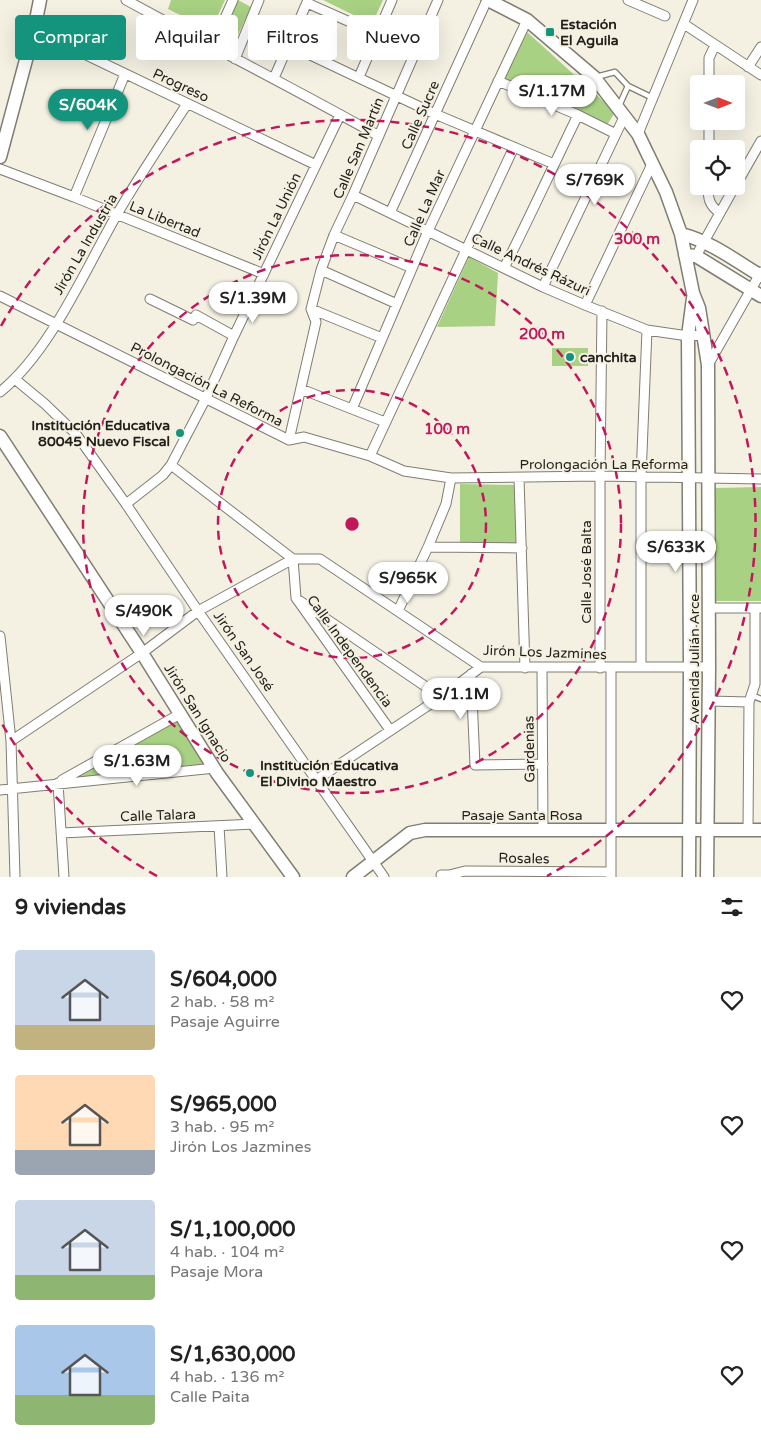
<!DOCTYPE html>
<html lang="es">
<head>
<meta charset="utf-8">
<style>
	body { margin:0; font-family:"Varela Round",sans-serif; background:#f2f2f2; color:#222; height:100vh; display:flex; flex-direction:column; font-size:19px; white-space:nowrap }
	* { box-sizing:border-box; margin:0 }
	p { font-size:16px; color:#767676 }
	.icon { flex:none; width:28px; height:28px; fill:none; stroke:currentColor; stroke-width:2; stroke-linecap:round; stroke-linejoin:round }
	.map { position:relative; height:877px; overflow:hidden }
	.drawer { display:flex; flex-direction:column; background:#fff; flex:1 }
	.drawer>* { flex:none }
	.guide { position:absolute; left:15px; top:15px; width:500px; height:45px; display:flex; gap:10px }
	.needle { width:32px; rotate:90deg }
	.controls { position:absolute; left:690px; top:75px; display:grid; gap:10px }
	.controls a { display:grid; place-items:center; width:55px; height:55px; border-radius:5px; background:#fff; box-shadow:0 5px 20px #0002; font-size:25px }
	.price { position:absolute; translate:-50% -42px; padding:0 11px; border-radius:18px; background:#fff; color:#222; font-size:16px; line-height:32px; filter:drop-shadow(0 1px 2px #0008) }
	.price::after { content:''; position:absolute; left:50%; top:30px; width:15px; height:11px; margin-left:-8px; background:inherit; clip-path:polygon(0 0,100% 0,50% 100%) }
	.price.on { background:#15947d; color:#fff }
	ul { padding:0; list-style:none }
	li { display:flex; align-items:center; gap:15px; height:125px; padding:0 15px }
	li span { display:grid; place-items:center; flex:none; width:140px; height:100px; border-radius:5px; color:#555 }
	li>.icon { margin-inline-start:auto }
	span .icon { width:60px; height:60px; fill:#fffc; stroke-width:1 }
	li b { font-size:21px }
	h2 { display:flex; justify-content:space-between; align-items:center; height:60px; padding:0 15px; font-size:21px }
	.pill { padding:0 18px; border-radius:5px; background:#fff; box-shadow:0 5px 20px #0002; font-size:18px; line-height:45px }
	.pill.on { background:#15947d; color:#fff }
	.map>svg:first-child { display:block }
	.green { fill:#a8d184 }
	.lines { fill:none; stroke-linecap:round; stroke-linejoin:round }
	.lane-casing { stroke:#807d71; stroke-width:7 }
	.street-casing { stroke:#807d71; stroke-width:11 }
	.secondary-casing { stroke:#807d71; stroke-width:15 }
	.lane { stroke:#fff; stroke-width:4.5 }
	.street { stroke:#fff; stroke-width:9 }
	.secondary { stroke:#fff; stroke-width:12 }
	.ring { fill:none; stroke:#c2185b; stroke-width:2.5; stroke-dasharray:9 6 }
	.poi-dot { fill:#15947d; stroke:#f4f1e3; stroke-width:2 }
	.labels { text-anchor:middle; stroke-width:4; stroke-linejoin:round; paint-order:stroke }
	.poi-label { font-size:14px; font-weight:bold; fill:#201f1a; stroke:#f4f1e3; text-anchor:start }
	.street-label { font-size:14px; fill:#201f1a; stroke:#f4f1e3 }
	.centre { fill:#c2185b; stroke:#f4f1e3; stroke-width:2.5 }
	.ring-label { font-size:15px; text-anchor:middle; font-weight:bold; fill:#c2185b; stroke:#f4f1e3; stroke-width:4; stroke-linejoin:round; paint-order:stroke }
</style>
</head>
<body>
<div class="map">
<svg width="761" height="877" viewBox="0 0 761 877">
	<rect width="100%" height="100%" fill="#f4f1e3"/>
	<!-- green -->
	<path class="green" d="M171,0H225L211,30L168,9Z
		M238,0L251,7L233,45L223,39Z
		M323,0H383L372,24Z
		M527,32L612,109L614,114L607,125L503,80Z
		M469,257L498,273L495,326L437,327Z
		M552,348H588V366H552Z
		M460,484L516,485V543H460Z
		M761,487V601H715V488Z
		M176,721L204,766L66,780Z"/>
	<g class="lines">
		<defs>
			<path id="lane" d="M596,77L615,72L628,86L619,106
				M628,86L653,98
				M751,695L761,699"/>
			<path id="street" d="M126,0C210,46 295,89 379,136
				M628,0L665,16
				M307,3L377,34
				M684,24L761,75
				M34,30L316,165
				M287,44L435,114L554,164
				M212,47L233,0
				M235,59L259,0
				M748,67L761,47
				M359,77L392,0
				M274,78L308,0
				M498,81L578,115L616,134
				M709,84V58L715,45
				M638,134L693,0
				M709,149V121
				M0,169L74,197L264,274
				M736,185L761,141
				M708,186C708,199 709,205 720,213
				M353,195L543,287L585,305L647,330L688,336L704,335
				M74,197L125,74
				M390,213L487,0
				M334,235L412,268
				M696,256L735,186
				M504,268C530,217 553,166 578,115
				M321,270L397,304
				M543,287L625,115
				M0,296L289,440L304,437L370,456L404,471L451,478L600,476L761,479
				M150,299L193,320L196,315L234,336
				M585,305L652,164
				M311,309L321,270L334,235L353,195L438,0
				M311,309L382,338
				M708,365L761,272
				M16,380L45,404L76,434L126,504L198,611L384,877
				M301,389L385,422
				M0,392C50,352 84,272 116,216C138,178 163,141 187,104
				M352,409L428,231L527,20
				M289,440L316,322L311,309
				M370,456L514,147
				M171,465L293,559L296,598L390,730
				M519,478L525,668
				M126,504L163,475L171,465L206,398L234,336L340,115
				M428,547L522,548
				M300,601L441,697
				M709,608H761
				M398,611L428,547L446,504L451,478
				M0,636L11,741L15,877
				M641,667V477L647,330
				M542,668L543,830
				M600,668V476L602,311
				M471,674L475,765L543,764
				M709,701L749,702
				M11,741L142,653L198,611L293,559H320L481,667H709
				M62,780L180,714
				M316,780L441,697L481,667
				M58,783L64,877
				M0,790L215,768
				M219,826L222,877
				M748,830L749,702L755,684V608
				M61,833L255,824
				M441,875H449L465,871L611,872
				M611,877V668"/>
			<path id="secondary" d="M488,0L527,20L594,77L638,134L666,192L681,234L693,293L699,308L708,365L709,667L707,877
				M0,157L34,30L40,0
				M681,234C710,241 736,261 761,276
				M685,255L696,256L761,296
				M0,436L142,653L217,773L293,877
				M353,877L410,833L425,830H761
				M689,877L690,667L688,336L693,298"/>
		</defs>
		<!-- lane casing -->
		<use href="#lane" class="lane-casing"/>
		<!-- street casing -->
		<use href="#street" class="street-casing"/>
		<!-- secondary casing -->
		<use href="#secondary" class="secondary-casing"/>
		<!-- lane -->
		<use href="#lane" class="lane"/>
		<!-- street -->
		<use href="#street" class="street"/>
		<!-- secondary -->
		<use href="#secondary" class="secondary"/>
	</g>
	<!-- distance rings -->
	<g class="ring">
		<circle cx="352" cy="524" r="134"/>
		<circle cx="352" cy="524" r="269"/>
		<path d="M157 876A403 403 0 0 1 1 722M1 326A403 403 0 1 1 547 876"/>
	</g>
	<!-- markers -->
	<g class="poi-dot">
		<rect x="545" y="27" width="10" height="10" rx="2.5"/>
		<circle cx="570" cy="357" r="5"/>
		<circle cx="180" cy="433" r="5"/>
		<circle cx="250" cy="773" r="5"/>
	</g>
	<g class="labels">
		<!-- poi labels -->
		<g class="poi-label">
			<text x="560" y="29">Estación<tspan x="560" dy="16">El Aguila</tspan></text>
			<text x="580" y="362">canchita</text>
			<text x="170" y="430" text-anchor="end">Institución Educativa<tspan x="170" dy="16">80045 Nuevo Fiscal</tspan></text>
			<text x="260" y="770">Institución Educativa<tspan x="260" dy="16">El Divino Maestro</tspan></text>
		</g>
		<!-- street labels -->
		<g class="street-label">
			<text transform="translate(181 85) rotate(25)" y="5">Progreso</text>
			<text transform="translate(420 115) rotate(-66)" y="5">Calle Sucre</text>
			<text transform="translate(358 148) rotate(-67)" y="5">Calle San Martín</text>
			<text transform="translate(424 208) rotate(-66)" y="5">Calle La Mar</text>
			<text transform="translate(276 216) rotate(-64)" y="5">Jirón La Unión</text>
			<text transform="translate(165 219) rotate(22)" y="5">La Libertad</text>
			<text transform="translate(85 244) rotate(-60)" y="5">Jirón La Industria</text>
			<text transform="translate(531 264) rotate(25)" y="5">Calle Andrés Rázuri</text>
			<text transform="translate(207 384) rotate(27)" y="5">Prolongación La Reforma</text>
			<text x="604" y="469">Prolongación La Reforma</text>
			<text transform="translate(586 572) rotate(-90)" y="5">Calle José Balta</text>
			<text transform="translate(244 651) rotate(55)" y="5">Jirón San José</text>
			<text transform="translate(350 651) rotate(54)" y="5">Calle Independencia</text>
			<text transform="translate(545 652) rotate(2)" y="5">Jirón Los Jazmines</text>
			<text transform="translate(694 659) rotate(-90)" y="5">Avenida Julián Arce</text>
			<text transform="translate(198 713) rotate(58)" y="5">Jirón San Ignacio</text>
			<text transform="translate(529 749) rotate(-91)" y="5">Gardenias</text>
			<text transform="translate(158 815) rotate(-2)" y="5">Calle Talara</text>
			<text x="522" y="820">Pasaje Santa Rosa</text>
			<text transform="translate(524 858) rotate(1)" y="5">Rosales</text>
		</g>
	</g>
	<circle cx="352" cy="524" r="8" class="centre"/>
	<g class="ring-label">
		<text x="637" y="244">300 m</text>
		<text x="542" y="339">200 m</text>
		<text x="447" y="434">100 m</text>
	</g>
</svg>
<div class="controls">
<a><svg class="needle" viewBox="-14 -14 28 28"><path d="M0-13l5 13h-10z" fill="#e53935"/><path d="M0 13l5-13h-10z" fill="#767676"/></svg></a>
<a><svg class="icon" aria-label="locate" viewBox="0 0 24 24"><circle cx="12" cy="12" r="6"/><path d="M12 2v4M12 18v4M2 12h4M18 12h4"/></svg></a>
</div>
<b class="price" style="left:552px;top:117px">S/1.17M</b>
<b class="price on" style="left:88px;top:131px">S/604K</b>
<b class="price" style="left:595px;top:206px">S/769K</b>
<b class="price" style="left:253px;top:324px">S/1.39M</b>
<b class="price" style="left:676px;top:573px">S/633K</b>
<b class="price" style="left:408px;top:604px">S/965K</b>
<b class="price" style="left:144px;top:637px">S/490K</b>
<b class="price" style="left:461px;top:720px">S/1.1M</b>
<b class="price" style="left:137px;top:787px">S/1.63M</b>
<div class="guide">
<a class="pill on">Comprar</a>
<a class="pill">Alquilar</a>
<a class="pill">Filtros</a>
<a class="pill">Nuevo</a>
</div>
</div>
<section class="drawer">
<h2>9 viviendas<svg class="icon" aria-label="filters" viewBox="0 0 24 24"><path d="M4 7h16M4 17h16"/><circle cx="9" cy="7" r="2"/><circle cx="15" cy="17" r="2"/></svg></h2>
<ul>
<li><span style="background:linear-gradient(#c9d6e8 75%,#c2b280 0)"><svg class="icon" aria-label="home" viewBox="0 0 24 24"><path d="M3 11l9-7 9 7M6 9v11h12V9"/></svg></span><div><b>S/604,000</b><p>2 hab. · 58 m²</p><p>Pasaje Aguirre</p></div><svg class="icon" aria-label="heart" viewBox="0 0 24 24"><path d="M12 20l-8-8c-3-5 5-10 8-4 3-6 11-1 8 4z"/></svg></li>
<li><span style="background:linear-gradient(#ffd9b3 75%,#9aa5b1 0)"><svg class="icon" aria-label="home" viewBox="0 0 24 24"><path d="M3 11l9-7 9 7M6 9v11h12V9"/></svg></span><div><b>S/965,000</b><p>3 hab. · 95 m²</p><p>Jirón Los Jazmines</p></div><svg class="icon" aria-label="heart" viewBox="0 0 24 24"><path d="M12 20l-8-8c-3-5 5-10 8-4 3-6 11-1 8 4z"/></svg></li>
<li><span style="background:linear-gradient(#c9d6e8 75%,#8fb573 0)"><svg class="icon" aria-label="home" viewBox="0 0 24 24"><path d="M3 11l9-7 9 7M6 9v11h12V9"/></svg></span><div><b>S/1,100,000</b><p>4 hab. · 104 m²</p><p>Pasaje Mora</p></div><svg class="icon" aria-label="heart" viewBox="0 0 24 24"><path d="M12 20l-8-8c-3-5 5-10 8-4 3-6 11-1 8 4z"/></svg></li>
<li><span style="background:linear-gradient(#a9c7e8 70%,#8fb573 0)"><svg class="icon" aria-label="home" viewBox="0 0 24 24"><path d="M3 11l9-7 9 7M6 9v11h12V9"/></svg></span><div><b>S/1,630,000</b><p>4 hab. · 136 m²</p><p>Calle Paita</p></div><svg class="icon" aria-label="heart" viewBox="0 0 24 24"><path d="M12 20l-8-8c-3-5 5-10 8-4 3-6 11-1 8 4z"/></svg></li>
</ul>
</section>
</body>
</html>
